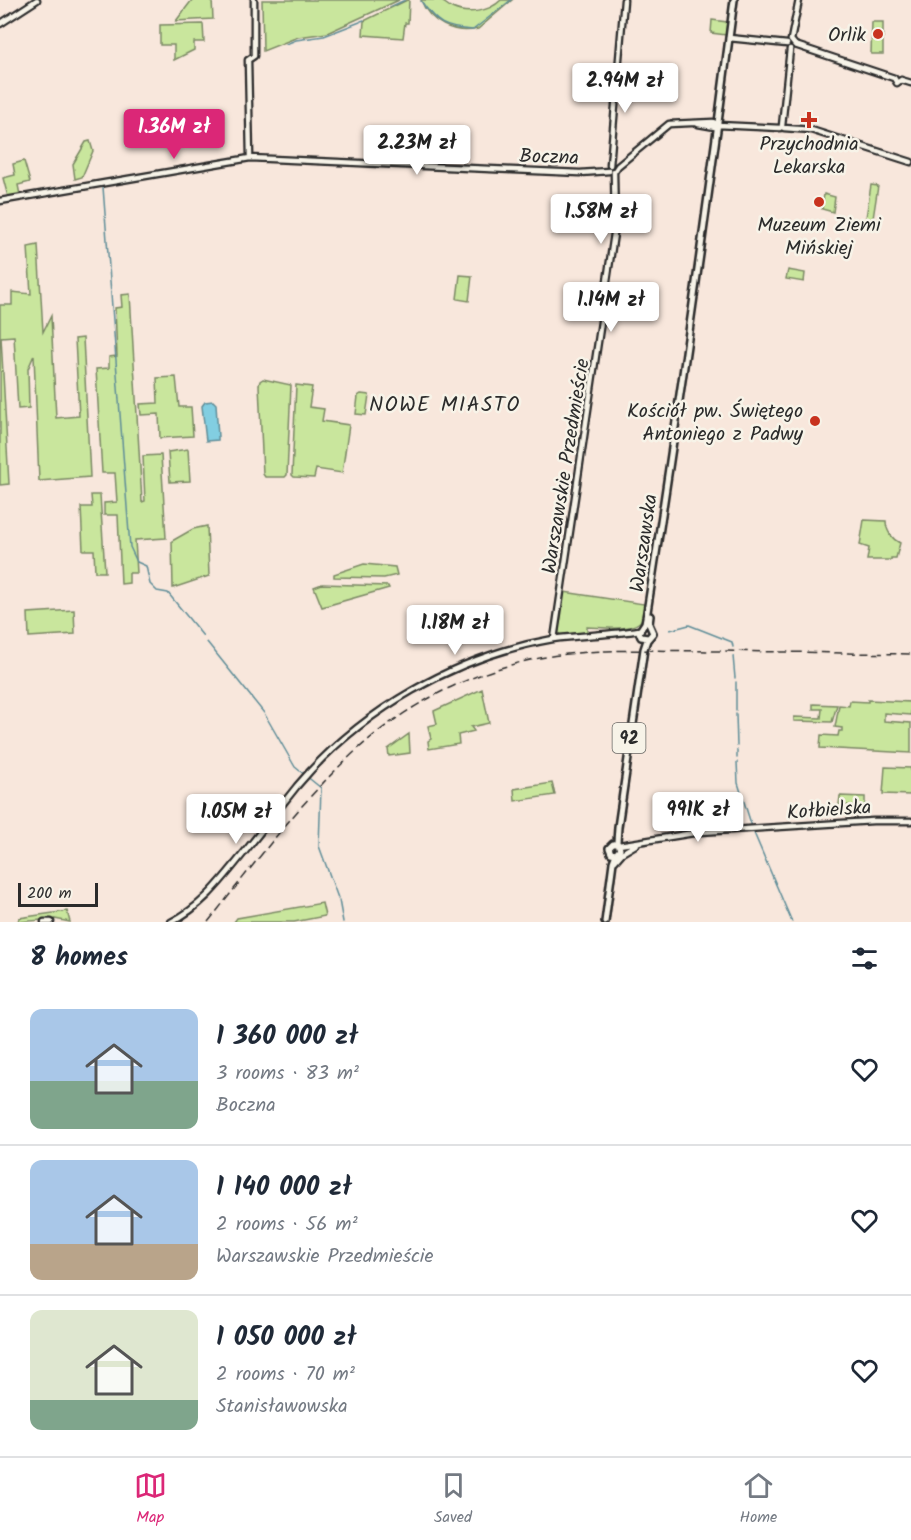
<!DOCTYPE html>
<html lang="en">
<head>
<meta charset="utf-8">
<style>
	body { margin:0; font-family:Kalam,sans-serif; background:#f2f2f3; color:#1f2937; height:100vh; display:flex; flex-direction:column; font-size:22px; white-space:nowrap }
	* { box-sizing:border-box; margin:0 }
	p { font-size:20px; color:#747a83 }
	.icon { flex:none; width:33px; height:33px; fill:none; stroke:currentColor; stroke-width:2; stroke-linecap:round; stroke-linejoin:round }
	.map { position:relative; height:922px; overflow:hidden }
	.details { display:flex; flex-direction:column; background:#fff; flex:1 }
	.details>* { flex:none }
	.scale { position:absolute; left:18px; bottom:15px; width:80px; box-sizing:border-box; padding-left:6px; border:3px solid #2b2b2b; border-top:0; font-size:16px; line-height:21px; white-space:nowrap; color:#2b2b2b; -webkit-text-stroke:4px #f7f3e8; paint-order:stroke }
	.price { position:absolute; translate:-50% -51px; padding:0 14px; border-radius:6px; background:#fff; color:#222; font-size:20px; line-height:39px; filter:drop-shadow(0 2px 3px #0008) }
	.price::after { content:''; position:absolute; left:50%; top:36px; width:18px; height:14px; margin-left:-9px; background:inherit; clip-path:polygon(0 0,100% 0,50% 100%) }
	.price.selected { background:#db2777; color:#fff }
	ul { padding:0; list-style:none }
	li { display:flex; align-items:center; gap:18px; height:150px; padding:0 30px }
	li+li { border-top:2px solid #e0e1e3 }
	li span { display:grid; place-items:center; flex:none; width:168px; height:120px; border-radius:12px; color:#555 }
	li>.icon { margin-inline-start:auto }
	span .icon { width:72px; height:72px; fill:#fffc; stroke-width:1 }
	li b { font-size:26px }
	h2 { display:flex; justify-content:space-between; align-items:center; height:72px; padding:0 30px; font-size:26px }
	.dock { display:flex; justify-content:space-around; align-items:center; height:84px; border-top:2px solid #e0e1e3; background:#fff; font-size:16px; color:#747a83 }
	.dock a { display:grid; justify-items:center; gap:3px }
	.dock .selected { color:#db2777 }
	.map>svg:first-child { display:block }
	.green { fill:#c9e69d; stroke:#7a8864; stroke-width:1.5 }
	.water { fill:#82cee1; stroke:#5f8d98; stroke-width:1.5 }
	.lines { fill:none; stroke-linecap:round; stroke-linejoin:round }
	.stream { stroke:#5f8d98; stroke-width:1.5 }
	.secondary-casing { stroke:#2b2b2b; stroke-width:9 }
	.primary-casing { stroke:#2b2b2b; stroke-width:10 }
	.secondary { stroke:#f7f3e8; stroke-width:4.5 }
	.primary { stroke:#f7f3e8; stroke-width:5 }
	.rail { stroke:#2b2b2b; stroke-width:1.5; stroke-dasharray:9 4.5; stroke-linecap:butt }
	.poi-dot { fill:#c8321e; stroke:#f7f3e8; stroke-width:2 }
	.labels { text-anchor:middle; stroke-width:5; stroke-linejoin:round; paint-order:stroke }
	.shield { fill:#f7f3e8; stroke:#686764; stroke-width:1.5 }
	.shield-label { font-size:18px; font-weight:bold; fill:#2b2b2b }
	.poi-label { font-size:20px; fill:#2b2b2b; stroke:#f7f3e8; text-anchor:end }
	.street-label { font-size:20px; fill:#2b2b2b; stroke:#f7f3e8 }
	.neighbourhood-label { font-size:21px; letter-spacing:1.5px; fill:#2b2b2b; stroke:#f7f3e8 }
</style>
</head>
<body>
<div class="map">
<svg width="911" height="922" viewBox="0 0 911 922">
	<rect width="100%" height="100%" fill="#f8e7dc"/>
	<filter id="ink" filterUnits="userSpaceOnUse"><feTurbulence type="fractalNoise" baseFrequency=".0167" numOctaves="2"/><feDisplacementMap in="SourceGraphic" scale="12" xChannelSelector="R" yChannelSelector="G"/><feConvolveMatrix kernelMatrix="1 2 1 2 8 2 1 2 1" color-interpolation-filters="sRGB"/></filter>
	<g filter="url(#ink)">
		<!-- green -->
		<path class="green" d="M192,0H212L213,19L176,21Z
			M262,0H399L327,33L298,37L263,51Z
			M407,0H409L408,23H405L403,38L363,35L364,21Z
			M421,0C426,0 435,0 440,0C444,2 448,6 452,8C467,15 489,12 501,0H512L478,29C454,35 429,22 421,0Z
			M712,20L727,22L726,35L711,33Z
			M872,22H883V54H871Z
			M203,24L204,42H194V50L174,60V45H160V25Z
			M90,141L93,151L82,177L75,179L73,164L86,142Z
			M24,161L30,182L18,185L20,195L8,197L3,178L15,175L13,164Z
			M871,185L878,186L872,225L865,224Z
			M824,194L835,197L833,212L822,209Z
			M38,245L43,332L51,316L56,418L79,416L75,339L83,338L90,477L39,481L34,355L28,369L29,408L18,409L14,336L1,337L9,484L0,485V305H12V292L31,294L28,247Z
			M788,270L805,273L804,282L786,279Z
			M460,275L472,276L469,301L457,299Z
			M130,294L142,502L145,501L143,456L161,455L166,538L135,540L137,573H129V583L121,584L118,515H104V503L117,502L115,473H102L96,369L109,368V357L117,356L115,308L122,307L121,295Z
			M176,377L179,407H191L193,436L160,438L159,414L141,415L140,404L158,403L157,378Z
			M263,379L291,385L287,475L285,477H265L263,474L259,385L260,381Z
			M296,385L312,387L309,407L324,409L322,421L349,425L342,473L316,469L314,478L294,477L292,475Z
			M361,394L369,395L366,415L356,414L358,396Z
			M188,449L190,481L170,482L168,452Z
			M91,495H100L105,572H95L94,550H83L81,507H92Z
			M864,520L886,521C886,531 892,539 900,543L896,558H891V560H867L869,548L860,545Z
			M207,526L209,576L173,588L172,541L193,529Z
			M364,564L395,567L397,575L384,578L334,577V574Z
			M322,584L388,586L389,588L322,607L314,587Z
			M564,592L644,604C643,608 644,615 642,619C634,633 601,627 587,627V632L558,635Z
			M74,610L75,634L29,637L28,613Z
			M482,689L489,723L471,727L474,731L458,735L459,744L429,749L428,741L431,739L428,726L437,724L434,711Z
			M868,700L911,702V715L884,713V721L911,723V753L820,748L821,735L838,736L839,731H842V728L835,727L839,705L849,706L850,701L868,702Z
			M813,704L837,705L832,722L794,721V717L821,718L822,709H813Z
			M409,734L410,753L389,756L388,749Z
			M885,767L911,768V795L883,794Z
			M552,783L555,795L515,801L514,789Z
			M840,796L865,797V806L839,805Z
			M322,903L325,916L294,922H234L237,918Z
			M67,911L70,922L55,919L18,922L19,918Z"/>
		<!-- water -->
		<path class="water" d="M213,401L216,404L218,437V440L206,441L202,406L205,402Z"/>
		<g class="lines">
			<!-- stream -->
			<path class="stream" d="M421,1C437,24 444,28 473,30L511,0
				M390,7L405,0
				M361,21L364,20
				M286,44L296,40L324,36L360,22
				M103,187L130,547L137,562L146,566L150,584L157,591L168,593L203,636
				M670,630L689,625L732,642L733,647
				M207,642L264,713L295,767L321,788L319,846L338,898
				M733,656L735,678
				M736,682V710
				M736,714L737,746
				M737,750V758
				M737,762L738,783L754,833L792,922
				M339,900L343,922"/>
			<defs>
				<path id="secondary" d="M0,24L37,0
					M729,38L787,44
					M791,40L795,45L894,78
					M791,40L799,0
					M894,78L897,83L901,80
					M901,80L911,83
					M698,124L715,127L718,125
					M718,125L780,128
					M782,126L790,49
					M784,128L811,130L911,162
					M250,158L248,60L254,56V0
					M610,165L624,0
					M0,201L250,158L580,173L609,171
					M554,639L615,227L614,172L618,166L669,124L713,122L718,125
					M619,845L700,832L873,821H911
					M615,861L622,853L637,844
					M44,922H51
					M171,922C202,907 222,880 243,854C261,831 279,809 297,786C361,710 456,656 553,639C582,635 611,635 639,630"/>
				<path id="primary" d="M648,638L641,637L639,632L645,623L647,612C679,408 708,204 734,0
					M616,854L611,853L609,848L613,844H618
					M605,922L613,862L616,854L620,849L617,842L618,827L644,649L647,640L653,633L649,624L650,616"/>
			</defs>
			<!-- secondary casing -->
			<use href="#secondary" class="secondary-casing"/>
			<!-- primary casing -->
			<use href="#primary" class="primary-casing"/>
			<!-- secondary -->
			<use href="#secondary" class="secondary"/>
			<!-- primary -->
			<use href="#primary" class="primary"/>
			<!-- rail -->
			<path class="rail" d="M208,922C256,862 302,799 359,748C415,697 492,662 567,654C618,648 669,651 721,651C784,652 848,653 911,654"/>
		</g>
	</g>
	<!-- markers -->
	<g class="poi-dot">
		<circle cx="878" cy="34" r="6"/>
		<path d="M806 111h6v6h6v6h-6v6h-6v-6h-6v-6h6z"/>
		<circle cx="819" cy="202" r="6"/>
		<circle cx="815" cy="421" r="6"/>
	</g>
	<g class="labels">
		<!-- shield labels -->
		<rect class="shield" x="612.5" y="723" width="33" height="30" rx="4.5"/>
		<g class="shield-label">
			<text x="629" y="744">92</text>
		</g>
		<!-- poi labels -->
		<g class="poi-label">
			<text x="866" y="41">Orlik</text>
			<text x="809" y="150" text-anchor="middle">Przychodnia<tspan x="809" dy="23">Lekarska</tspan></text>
			<text x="819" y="231" text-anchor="middle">Muzeum Ziemi<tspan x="819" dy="23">Mińskiej</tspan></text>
			<text x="803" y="417">Kościół pw. Świętego<tspan x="803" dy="23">Antoniego z Padwy</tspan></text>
		</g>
		<!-- street labels -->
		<g class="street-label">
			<text transform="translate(549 156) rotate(2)" y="7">Boczna</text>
			<text transform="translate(565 466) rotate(-81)" y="7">Warszawskie Przedmieście</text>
			<text transform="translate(643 543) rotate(-82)" y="7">Warszawska</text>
			<text transform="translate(829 809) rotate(-4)" y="7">Kołbielska</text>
		</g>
		<!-- neighbourhood labels -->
		<g class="neighbourhood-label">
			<text x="445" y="411">NOWE MIASTO</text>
		</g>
	</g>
</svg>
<div class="scale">200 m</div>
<b class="price" style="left:625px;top:114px">2.94M zł</b>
<b class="price selected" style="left:174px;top:160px">1.36M zł</b>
<b class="price" style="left:417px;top:176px">2.23M zł</b>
<b class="price" style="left:601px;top:245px">1.58M zł</b>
<b class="price" style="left:611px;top:333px">1.14M zł</b>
<b class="price" style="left:455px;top:656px">1.18M zł</b>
<b class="price" style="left:698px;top:843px">991K zł</b>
<b class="price" style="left:236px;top:845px">1.05M zł</b>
</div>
<section class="details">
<h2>8 homes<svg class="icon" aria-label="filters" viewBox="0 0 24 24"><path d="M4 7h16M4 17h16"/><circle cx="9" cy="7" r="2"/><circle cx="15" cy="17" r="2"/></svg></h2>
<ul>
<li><span style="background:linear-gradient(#a9c7e8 60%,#7fa58c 0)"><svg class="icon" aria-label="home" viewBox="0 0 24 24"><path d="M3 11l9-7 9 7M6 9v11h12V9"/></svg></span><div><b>1 360 000 zł</b><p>3 rooms · 83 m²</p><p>Boczna</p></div><svg class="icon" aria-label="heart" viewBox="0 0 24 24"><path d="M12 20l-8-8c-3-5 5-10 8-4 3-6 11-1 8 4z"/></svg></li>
<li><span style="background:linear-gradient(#a9c7e8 70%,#b9a48a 0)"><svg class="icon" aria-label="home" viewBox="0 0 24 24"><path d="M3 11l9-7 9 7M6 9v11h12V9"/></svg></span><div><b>1 140 000 zł</b><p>2 rooms · 56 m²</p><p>Warszawskie Przedmieście</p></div><svg class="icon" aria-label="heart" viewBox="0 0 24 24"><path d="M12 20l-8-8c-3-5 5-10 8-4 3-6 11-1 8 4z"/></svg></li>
<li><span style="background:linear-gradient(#dfe7d0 75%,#7fa58c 0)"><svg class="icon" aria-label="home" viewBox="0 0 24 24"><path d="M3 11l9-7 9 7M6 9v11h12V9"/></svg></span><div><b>1 050 000 zł</b><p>2 rooms · 70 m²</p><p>Stanisławowska</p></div><svg class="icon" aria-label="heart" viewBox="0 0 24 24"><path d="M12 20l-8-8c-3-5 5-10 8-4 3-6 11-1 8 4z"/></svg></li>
</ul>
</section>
<nav class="dock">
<a class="selected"><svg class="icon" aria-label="map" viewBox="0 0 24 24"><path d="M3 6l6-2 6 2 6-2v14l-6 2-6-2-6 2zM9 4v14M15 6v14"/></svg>Map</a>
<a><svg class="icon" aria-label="saved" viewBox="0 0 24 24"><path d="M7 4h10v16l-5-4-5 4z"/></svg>Saved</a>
<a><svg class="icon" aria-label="home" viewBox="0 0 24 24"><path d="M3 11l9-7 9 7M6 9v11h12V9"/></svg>Home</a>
</nav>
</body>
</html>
